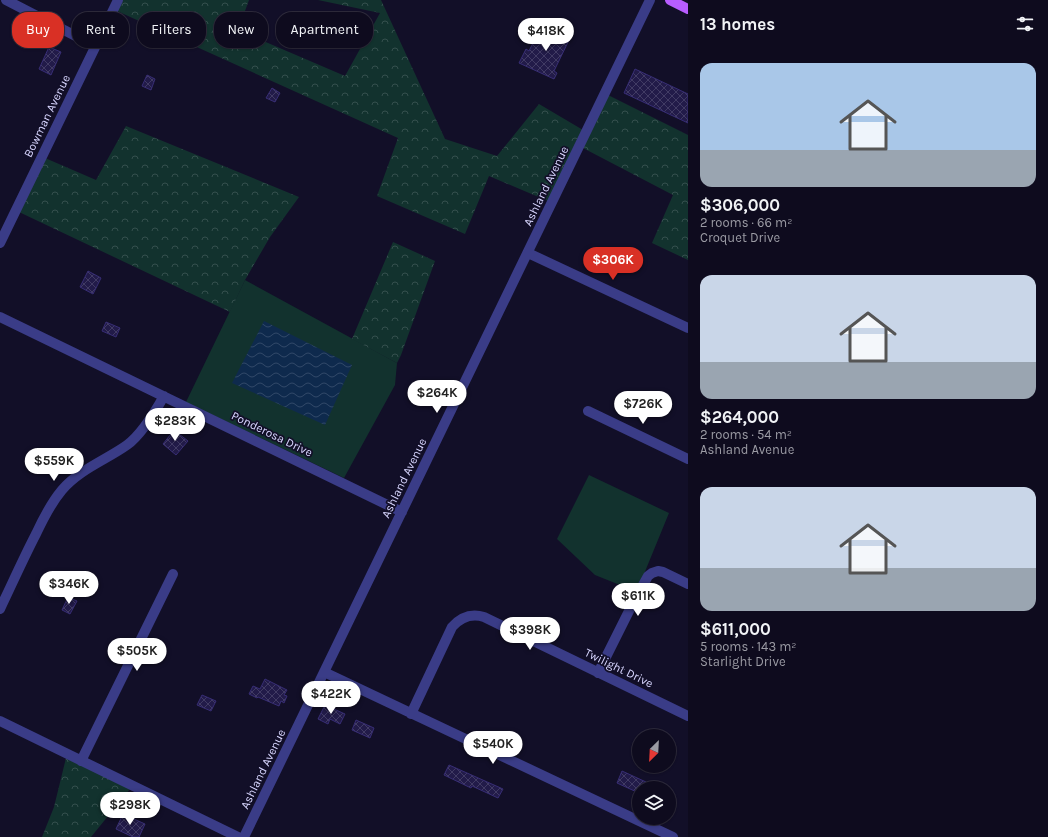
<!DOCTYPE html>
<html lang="en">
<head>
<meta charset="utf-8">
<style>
	body { margin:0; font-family:Karla,sans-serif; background:#1c192b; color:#f1f3f6; height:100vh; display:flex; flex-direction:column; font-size:15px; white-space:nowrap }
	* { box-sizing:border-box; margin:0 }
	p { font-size:13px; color:#9b9ba4 }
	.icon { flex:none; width:22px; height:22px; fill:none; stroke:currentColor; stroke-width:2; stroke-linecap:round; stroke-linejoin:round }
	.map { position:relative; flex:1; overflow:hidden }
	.side { display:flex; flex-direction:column; background:#0e0b1e; width:360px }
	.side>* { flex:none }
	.hud { position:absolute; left:12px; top:12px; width:380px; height:36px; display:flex; gap:8px }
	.needle { width:26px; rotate:204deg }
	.fabs { position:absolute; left:632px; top:729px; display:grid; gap:8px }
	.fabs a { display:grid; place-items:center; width:44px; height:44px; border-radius:50%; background:#0e0b1e; box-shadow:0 1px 3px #0004,0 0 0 1px #2e2b3c; font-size:20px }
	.price { position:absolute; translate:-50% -34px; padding:0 9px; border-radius:14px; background:#fff; color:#222; font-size:13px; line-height:26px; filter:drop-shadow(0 1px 2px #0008) }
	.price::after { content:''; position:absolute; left:50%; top:24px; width:12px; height:9px; margin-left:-6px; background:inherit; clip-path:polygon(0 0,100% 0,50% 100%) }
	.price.on { background:#d93025; color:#fff }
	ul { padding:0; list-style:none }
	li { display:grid; align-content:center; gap:8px; height:212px; padding:0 12px }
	li span { display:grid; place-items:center; height:124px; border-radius:12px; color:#555 }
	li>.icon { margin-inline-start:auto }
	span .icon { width:72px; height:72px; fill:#fffc; stroke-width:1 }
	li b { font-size:17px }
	h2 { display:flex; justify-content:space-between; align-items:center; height:48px; padding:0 12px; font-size:17px }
	.pill { padding:0 14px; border-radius:16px; background:#0e0b1e; box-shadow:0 1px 3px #0004,0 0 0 1px #2e2b3c; font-size:14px; line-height:36px }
	.pill.on { background:#d93025; color:#fff }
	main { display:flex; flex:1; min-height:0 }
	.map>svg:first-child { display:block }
	.green { fill:#12322e }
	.forest { fill:url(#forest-crowns) }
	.water { fill:url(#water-waves) }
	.building { fill:url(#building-cross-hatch); stroke:#372d75 }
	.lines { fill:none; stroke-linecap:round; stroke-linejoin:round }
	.minor { stroke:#3a3c87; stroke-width:10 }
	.major { stroke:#b85dff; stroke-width:10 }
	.labels { text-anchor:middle; stroke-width:3.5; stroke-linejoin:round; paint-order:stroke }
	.street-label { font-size:12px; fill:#d8d6ff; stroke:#120f28 }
</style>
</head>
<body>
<main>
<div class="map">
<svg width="688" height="837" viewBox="0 0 688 837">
	<defs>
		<pattern id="forest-crowns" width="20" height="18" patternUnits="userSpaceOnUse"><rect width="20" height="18" fill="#12322e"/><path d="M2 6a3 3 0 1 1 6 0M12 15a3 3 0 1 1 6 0" fill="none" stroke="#344f4d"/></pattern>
		<pattern id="water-waves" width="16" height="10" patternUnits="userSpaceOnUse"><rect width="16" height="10" fill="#0e2a4d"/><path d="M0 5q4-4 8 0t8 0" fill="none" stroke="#304868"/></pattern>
		<pattern id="building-cross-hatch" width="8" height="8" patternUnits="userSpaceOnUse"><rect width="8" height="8" fill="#221b49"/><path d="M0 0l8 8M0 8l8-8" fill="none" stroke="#413b64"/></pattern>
	</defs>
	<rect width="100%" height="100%" fill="#120f28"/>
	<!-- green -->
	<path class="green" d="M245,280L397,363L395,385L344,478L186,402Z
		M589,475L669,513L644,574L635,591L595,575L557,539Z"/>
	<!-- forest -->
	<path class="forest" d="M122,0H249L238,30L345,76L380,13L318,0H381L445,139L497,156L539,104L583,130L548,201L489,176L465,234L377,196L398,138L117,11Z
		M608,95L688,135V260L652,243L673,195L583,148Z
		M126,126L299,197L270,237L245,280L230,312L19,212L45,158L96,180Z
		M393,242L435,261L401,355L397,363L352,339Z
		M66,758L130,789L91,837H42L54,807Z"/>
	<!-- water -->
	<path class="water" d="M264,321L352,365L325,425L232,383Z"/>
	<!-- building -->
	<path class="building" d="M542,25L570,38L554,71L557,73L554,79L519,63L526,49L529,51Z
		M49,47L61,52L51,75L39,69Z
		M635,69L688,94V123L624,93Z
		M147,75L155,79L151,90L142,86Z
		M272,88L280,93L275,102L266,98Z
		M88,271L101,278L93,294L80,287Z
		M106,322L120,328L116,337L102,331Z
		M174,430L188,441L176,455L163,444Z
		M68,597L77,601L70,614L62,610Z
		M265,679L287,690L284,695L287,696L284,703L281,701L279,706L258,697L257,698L249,694L253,686L260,689Z
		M202,695L216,701L211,711L197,705Z
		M325,705L345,714L340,724L330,719L328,724L318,719Z
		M356,720L374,728L370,738L352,730Z
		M449,765L503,789L498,798L472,786L471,788L444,775Z
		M622,771L646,782L644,788H639V793L617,783Z
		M123,814L145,824L139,837H133L116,829Z"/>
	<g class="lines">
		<!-- minor -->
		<path class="minor" d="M6,0L95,46
			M0,243L118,0
			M528,253L688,328
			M0,317L402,512
			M588,411L688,459
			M0,609C12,584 23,559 36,534C43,519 51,503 62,490C80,469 106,460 127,445C141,435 155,412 164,396
			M324,672L673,837
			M598,673L632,605L648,576L652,573L658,571L663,572L688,584
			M411,714L452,627C461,617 471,613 484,617L688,716
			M0,721L238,837
			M81,761L173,574
			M244,837L650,0"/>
		<!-- major -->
		<path class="major" d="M670,0L688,9"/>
	</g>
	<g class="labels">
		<!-- street labels -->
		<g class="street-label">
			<text transform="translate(47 116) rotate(-64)" y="4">Bowman Avenue</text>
			<text transform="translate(546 186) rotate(-64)" y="4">Ashland Avenue</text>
			<text transform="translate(272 434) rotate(26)" y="4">Ponderosa Drive</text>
			<text transform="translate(404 478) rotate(-64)" y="4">Ashland Avenue</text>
			<text transform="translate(619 668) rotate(26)" y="4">Twilight Drive</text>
			<text transform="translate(263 769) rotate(-64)" y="4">Ashland Avenue</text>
		</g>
	</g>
</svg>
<div class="fabs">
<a><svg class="needle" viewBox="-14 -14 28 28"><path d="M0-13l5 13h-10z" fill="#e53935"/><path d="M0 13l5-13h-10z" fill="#9b9ba4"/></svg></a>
<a><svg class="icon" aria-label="layers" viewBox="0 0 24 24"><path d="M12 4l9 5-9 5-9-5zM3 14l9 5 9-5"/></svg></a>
</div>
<b class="price" style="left:546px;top:52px">$418K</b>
<b class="price on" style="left:613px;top:281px">$306K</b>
<b class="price" style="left:437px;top:414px">$264K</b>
<b class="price" style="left:643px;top:425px">$726K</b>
<b class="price" style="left:175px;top:442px">$283K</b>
<b class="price" style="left:54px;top:482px">$559K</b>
<b class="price" style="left:69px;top:605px">$346K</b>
<b class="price" style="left:638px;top:617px">$611K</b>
<b class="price" style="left:530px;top:651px">$398K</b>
<b class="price" style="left:137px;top:672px">$505K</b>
<b class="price" style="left:331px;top:715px">$422K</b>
<b class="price" style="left:493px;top:765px">$540K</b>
<b class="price" style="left:130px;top:826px">$298K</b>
<div class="hud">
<a class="pill on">Buy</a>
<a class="pill">Rent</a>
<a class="pill">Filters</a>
<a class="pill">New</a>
<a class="pill">Apartment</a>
</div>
</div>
<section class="side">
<h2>13 homes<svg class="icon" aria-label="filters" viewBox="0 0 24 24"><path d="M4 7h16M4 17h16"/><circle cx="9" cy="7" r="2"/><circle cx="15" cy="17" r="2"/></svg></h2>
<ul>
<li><span style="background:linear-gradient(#a9c7e8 70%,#9aa5b1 0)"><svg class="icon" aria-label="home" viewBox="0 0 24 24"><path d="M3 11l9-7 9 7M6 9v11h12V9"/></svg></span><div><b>$306,000</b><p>2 rooms · 66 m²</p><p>Croquet Drive</p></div></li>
<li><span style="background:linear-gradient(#c9d6e8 70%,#9aa5b1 0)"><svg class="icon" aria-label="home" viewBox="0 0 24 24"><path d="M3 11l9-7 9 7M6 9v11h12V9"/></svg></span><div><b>$264,000</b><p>2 rooms · 54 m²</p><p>Ashland Avenue</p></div></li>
<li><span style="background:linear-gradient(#c9d6e8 65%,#9aa5b1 0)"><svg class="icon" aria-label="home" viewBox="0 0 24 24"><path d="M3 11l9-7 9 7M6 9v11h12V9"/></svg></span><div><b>$611,000</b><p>5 rooms · 143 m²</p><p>Starlight Drive</p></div></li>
</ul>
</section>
</main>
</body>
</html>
